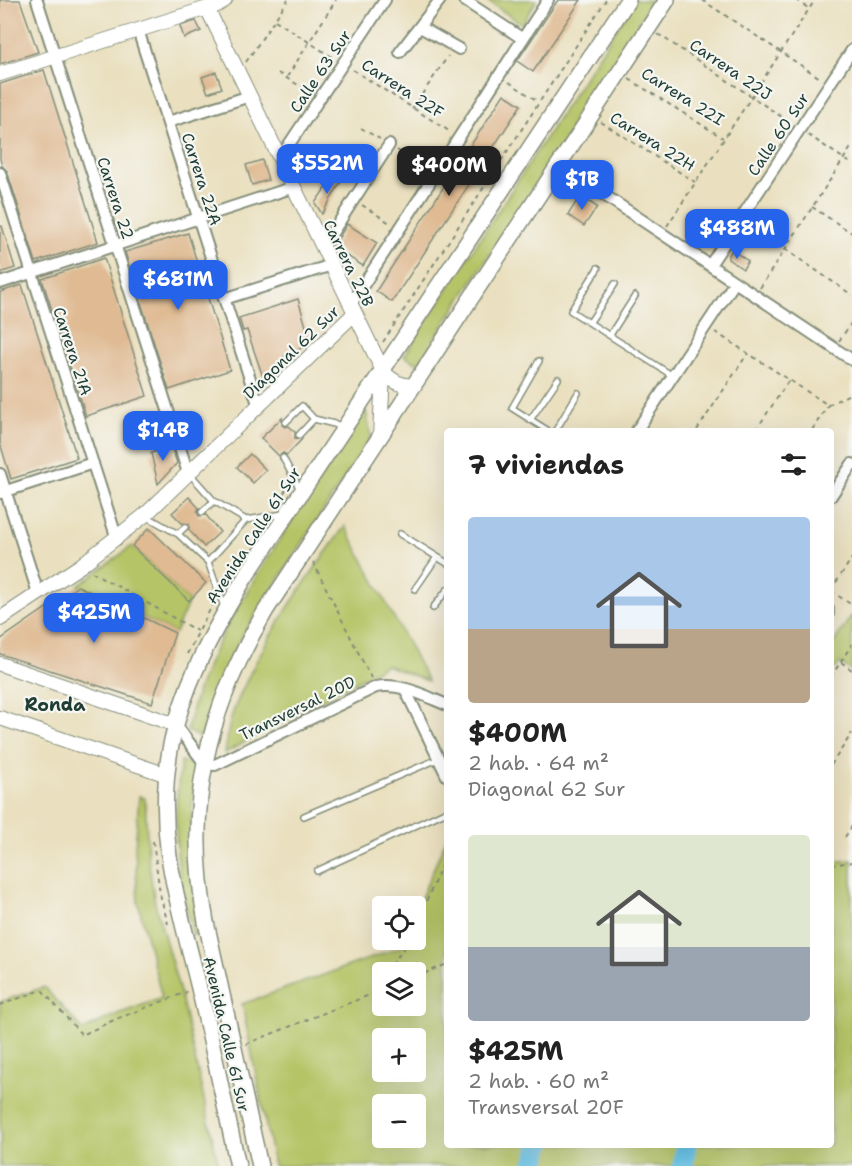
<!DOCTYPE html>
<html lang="es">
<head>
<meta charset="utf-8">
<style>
	body { margin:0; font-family:"Shantell Sans",sans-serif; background:#f2f2f2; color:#222; height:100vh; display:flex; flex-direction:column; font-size:22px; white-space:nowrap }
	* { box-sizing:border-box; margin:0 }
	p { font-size:20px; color:#767676 }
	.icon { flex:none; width:33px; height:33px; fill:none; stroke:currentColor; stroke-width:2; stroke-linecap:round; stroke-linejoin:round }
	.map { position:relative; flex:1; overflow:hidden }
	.panel { position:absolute; left:444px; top:428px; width:390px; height:720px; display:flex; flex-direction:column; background:#fff; border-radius:6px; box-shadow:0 6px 24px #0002 }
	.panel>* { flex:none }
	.fabs { position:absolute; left:372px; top:896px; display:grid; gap:12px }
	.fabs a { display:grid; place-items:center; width:54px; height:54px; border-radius:6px; background:#fff; box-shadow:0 6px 24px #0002; font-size:30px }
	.price { position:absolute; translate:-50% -51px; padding:0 14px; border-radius:12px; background:#2563eb; color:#fff; font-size:20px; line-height:39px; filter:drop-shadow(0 2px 3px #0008) }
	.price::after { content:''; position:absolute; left:50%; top:36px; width:18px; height:14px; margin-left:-9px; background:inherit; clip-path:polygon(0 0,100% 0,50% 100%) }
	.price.current { background:#222; color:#fff }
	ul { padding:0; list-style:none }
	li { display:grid; align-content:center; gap:12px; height:318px; padding:0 24px }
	li span { display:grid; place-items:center; height:186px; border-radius:6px; color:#555 }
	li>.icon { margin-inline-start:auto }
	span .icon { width:108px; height:108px; fill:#fffc; stroke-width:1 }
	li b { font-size:26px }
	h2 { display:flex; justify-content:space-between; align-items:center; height:72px; padding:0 24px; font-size:26px }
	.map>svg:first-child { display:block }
	.green { fill:#b5c466; stroke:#6a804d; stroke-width:1.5; fill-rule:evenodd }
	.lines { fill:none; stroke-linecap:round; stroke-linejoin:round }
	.river { stroke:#69c2e6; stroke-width:21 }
	.building { fill:#dfba92 }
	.lane-casing { stroke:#848e7a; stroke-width:8 }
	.street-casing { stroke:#848e7a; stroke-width:14 }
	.secondary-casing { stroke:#848e7a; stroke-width:16 }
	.primary-casing { stroke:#848e7a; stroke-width:18 }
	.path { stroke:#848e7a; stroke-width:2; stroke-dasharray:4.5 4.5; stroke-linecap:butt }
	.lane { stroke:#fff; stroke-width:5 }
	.street { stroke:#fff; stroke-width:10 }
	.secondary { stroke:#fff; stroke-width:14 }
	.primary { stroke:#fff; stroke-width:15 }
	.labels { text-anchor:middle; stroke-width:4.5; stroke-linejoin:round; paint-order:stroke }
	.street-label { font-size:16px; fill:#1f3d34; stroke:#f6f6f2 }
	.neighbourhood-label { font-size:18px; font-weight:bold; fill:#1f3d34; stroke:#f6f6f2 }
</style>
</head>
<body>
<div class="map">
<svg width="852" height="1166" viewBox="0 0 852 1166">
	<rect width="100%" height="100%" fill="#f6f6f2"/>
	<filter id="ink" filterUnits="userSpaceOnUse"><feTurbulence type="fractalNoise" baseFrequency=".0167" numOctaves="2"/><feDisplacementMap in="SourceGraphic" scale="12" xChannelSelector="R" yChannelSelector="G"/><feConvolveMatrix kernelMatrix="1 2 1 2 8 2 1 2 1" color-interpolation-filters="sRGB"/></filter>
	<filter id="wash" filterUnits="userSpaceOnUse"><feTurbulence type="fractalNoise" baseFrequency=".008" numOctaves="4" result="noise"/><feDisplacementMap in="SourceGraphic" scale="24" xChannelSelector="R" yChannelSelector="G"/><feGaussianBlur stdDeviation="1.35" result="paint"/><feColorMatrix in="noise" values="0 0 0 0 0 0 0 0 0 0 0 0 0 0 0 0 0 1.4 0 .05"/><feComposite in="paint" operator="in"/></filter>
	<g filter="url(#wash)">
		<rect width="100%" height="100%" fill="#eae0bf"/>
		<!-- green -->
		<path class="green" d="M486,0H537L522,24Z
			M635,0H651L623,52L418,364L404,356Z
			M366,411L371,437L249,625L230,658L200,738L187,731C198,671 231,617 263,566C296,513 332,462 366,411Z
			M345,526L428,681L386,665L225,753C227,740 228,725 233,712C259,644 303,584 345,526Z
			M132,546L189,601L175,633L78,586Z
			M852,615V671L840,663L835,669L831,666V647Z
			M181,761L197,765C187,824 190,874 201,933L193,935C189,918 184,902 181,885C174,844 175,802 181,761Z
			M139,796L145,798L148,857L155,903L180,992L219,1166H0V1002L44,987L83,1030L115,1015L162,998L138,903L135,848Z
			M447,837V1144H831V862L852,860V1166H274L242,1004L399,948L403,939H416V910ZM382,972H416V1005H382ZM382,1038H416V1071H382ZM382,1104H416V1137H382Z"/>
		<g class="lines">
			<!-- river -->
			<path class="river" d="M534,1166L541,1144
				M683,1166L686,1144"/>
		</g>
		<g id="blocks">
			<!-- building -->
			<path class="building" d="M0,0H20L38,52L0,64Z
				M558,0H581L533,72L517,61Z
				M196,21L201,31L184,38L180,26Z
				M44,70L98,242L36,262L7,171L2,166L0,159V84Z
				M216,72L222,88L208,93L202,77Z
				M504,94L521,105L392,302L376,291Z
				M262,160L268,180L252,185L246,165Z
				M333,177L341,182L322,214L315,203Z
				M580,196L597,207L584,226L568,215Z
				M347,224L377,243L363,266L333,247Z
				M0,226H2L15,268L0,273Z
				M188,233L230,370L169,390L125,252Z
				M732,250L748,261L743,269L728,259V256Z
				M104,258L147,396L86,416L42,279Z
				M22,285L77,458L11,479L0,443V292Z
				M298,299L310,340L287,360L285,356L264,380L247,330L243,331L239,318Z
				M282,418V425L285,427L289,426L295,432V438L302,439L287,455L283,453L279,456L261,438Z
				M171,446L177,463L158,484L151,453Z
				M250,454L266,470L253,483L237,467Z
				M189,497L199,508L197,512L199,516L206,515L220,532L204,547L189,530V524L182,523L172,513Z
				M149,528L206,583L189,601L132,546Z
				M78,586L175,633L152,703L0,654V640Z"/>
		</g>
	</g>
	<g filter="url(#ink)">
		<use href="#blocks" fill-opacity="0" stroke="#848e7a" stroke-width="1.5"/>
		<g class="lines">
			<defs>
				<path id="lane" d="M598,268L571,311L673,376
					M590,322L615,284
					M610,335L635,296
					M539,361L512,408L547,430
					M314,419L342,426
					M530,420L558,379
					M286,422L302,406L314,419L299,435
					M556,430L578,393
					M283,458L301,491
					M190,474L214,501L246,520L283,514
					M202,512L214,501
					M146,516L178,534L208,562L224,607
					M178,534L185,527
					M400,534L447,563
					M208,562L246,520
					M415,589L437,557
					M433,608L447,590
					M831,608V614
					M304,816L438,759
					M317,871L447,811"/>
				<path id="street" d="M37,0L188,473
					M464,0L523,39
					M420,27L459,49
					M138,30L259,407
					M400,52L440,0
					M168,122L250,96
					M280,158L385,0
					M559,165L852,360
					M0,173L117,539
					M323,247L389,145
					M710,265L852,50
					M0,283L294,187
					M224,299L332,265
					M351,304L548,0
					M637,430L735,282
					M0,474L38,593
					M0,493L93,463
					M831,496L852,464
					M405,689L447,776
					M176,725L205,764L215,765L376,687C400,682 425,696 447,705"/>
				<path id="secondary" d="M207,8L383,371C391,381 401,386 414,386
					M0,74L217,5L225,0
					M380,437L383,371
					M0,619L80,566L145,515L355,313
					M0,664L176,725
					M0,718L167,775"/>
				<path id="primary" d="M238,1166C225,1107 213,1047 199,988C179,905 155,838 170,750C182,686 213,631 246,576L628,0
					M260,1166L206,922C184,806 207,710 266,610L667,0"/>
			</defs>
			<!-- lane casing -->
			<use href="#lane" class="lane-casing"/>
			<!-- street casing -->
			<use href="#street" class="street-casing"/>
			<!-- secondary casing -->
			<use href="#secondary" class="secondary-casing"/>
			<!-- primary casing -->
			<use href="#primary" class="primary-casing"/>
			<!-- path -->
			<path class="path" d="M702,0L820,78
				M796,0L808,8
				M275,20L335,59
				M658,34L791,123
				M246,62L288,0
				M353,70L449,131
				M278,73L310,92
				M287,77L336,0
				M629,79L723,138
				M509,82L539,102
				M412,109L448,56
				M601,122L695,182
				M361,128L380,139
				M808,135L852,164
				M397,150L403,154
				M362,205L390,223
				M812,207L852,233
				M667,226L815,0
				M785,249L852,295
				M760,288L852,146
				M715,332L828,405
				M839,341L852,322
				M383,342L606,0
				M828,405L852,393
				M697,430L748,353
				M756,430L789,380
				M812,430L828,405
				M274,508L289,485
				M313,562L371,678
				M92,572L197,631
				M831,590L852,558
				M831,591L852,605
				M187,654L213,604
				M841,662L852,670
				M831,677L852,644
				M831,765L852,733
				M845,837L852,826
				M153,841L160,894L168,924
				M831,865L852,862
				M416,926L447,852
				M387,972L410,939
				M416,977L447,964
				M0,1005L42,990L82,1035L116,1019L187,992
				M246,1044L382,990"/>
			<!-- lane -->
			<use href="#lane" class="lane"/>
			<!-- street -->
			<use href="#street" class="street"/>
			<!-- secondary -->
			<use href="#secondary" class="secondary"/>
			<!-- primary -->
			<use href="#primary" class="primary"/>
		</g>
	</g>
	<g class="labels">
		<!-- street labels -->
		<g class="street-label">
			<text transform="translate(731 69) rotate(34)" y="6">Carrera 22J</text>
			<text transform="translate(320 71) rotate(-56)" y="6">Calle 63 Sur</text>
			<text transform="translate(403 88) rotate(33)" y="6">Carrera 22F</text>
			<text transform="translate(683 96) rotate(32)" y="6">Carrera 22I</text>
			<text transform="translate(778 134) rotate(-56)" y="6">Calle 60 Sur</text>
			<text transform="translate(653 141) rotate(32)" y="6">Carrera 22H</text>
			<text transform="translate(202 179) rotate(72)" y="6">Carrera 22A</text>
			<text transform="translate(116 198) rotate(72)" y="6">Carrera 22</text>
			<text transform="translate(349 263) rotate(64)" y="6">Carrera 22B</text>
			<text transform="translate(73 351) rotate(72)" y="6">Carrera 21A</text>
			<text transform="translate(291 352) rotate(-44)" y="6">Diagonal 62 Sur</text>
			<text transform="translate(253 535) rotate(-57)" y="6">Avenida Calle 61 Sur</text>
			<text transform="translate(297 708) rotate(-26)" y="6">Transversal 20D</text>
			<text transform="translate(227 1034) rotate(77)" y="6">Avenida Calle 61 Sur</text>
		</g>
		<!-- neighbourhood labels -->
		<g class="neighbourhood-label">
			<text x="55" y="711">Ronda</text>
		</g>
	</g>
</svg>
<div class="fabs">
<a><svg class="icon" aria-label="locate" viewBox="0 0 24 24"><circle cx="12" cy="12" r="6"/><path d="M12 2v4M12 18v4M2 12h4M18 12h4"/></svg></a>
<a><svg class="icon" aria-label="layers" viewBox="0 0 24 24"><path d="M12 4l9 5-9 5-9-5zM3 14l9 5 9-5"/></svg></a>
<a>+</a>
<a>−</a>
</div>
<b class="price" style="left:327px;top:195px">$552M</b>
<b class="price current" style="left:449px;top:197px">$400M</b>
<b class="price" style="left:582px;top:211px">$1B</b>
<b class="price" style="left:737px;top:260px">$488M</b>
<b class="price" style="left:178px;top:311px">$681M</b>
<b class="price" style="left:163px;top:462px">$1.4B</b>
<b class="price" style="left:94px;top:644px">$425M</b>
<section class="panel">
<h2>7 viviendas<svg class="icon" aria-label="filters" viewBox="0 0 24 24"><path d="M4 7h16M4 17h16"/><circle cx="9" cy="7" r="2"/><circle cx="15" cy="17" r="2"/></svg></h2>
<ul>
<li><span style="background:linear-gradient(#a9c7e8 60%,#b9a48a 0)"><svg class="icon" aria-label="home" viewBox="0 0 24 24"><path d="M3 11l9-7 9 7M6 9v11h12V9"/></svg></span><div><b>$400M</b><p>2 hab. · 64 m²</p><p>Diagonal 62 Sur</p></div></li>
<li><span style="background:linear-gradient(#dfe7d0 60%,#9aa5b1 0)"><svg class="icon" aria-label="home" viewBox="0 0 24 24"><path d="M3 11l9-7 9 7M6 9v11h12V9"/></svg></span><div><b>$425M</b><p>2 hab. · 60 m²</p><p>Transversal 20F</p></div></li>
</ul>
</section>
</div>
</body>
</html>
